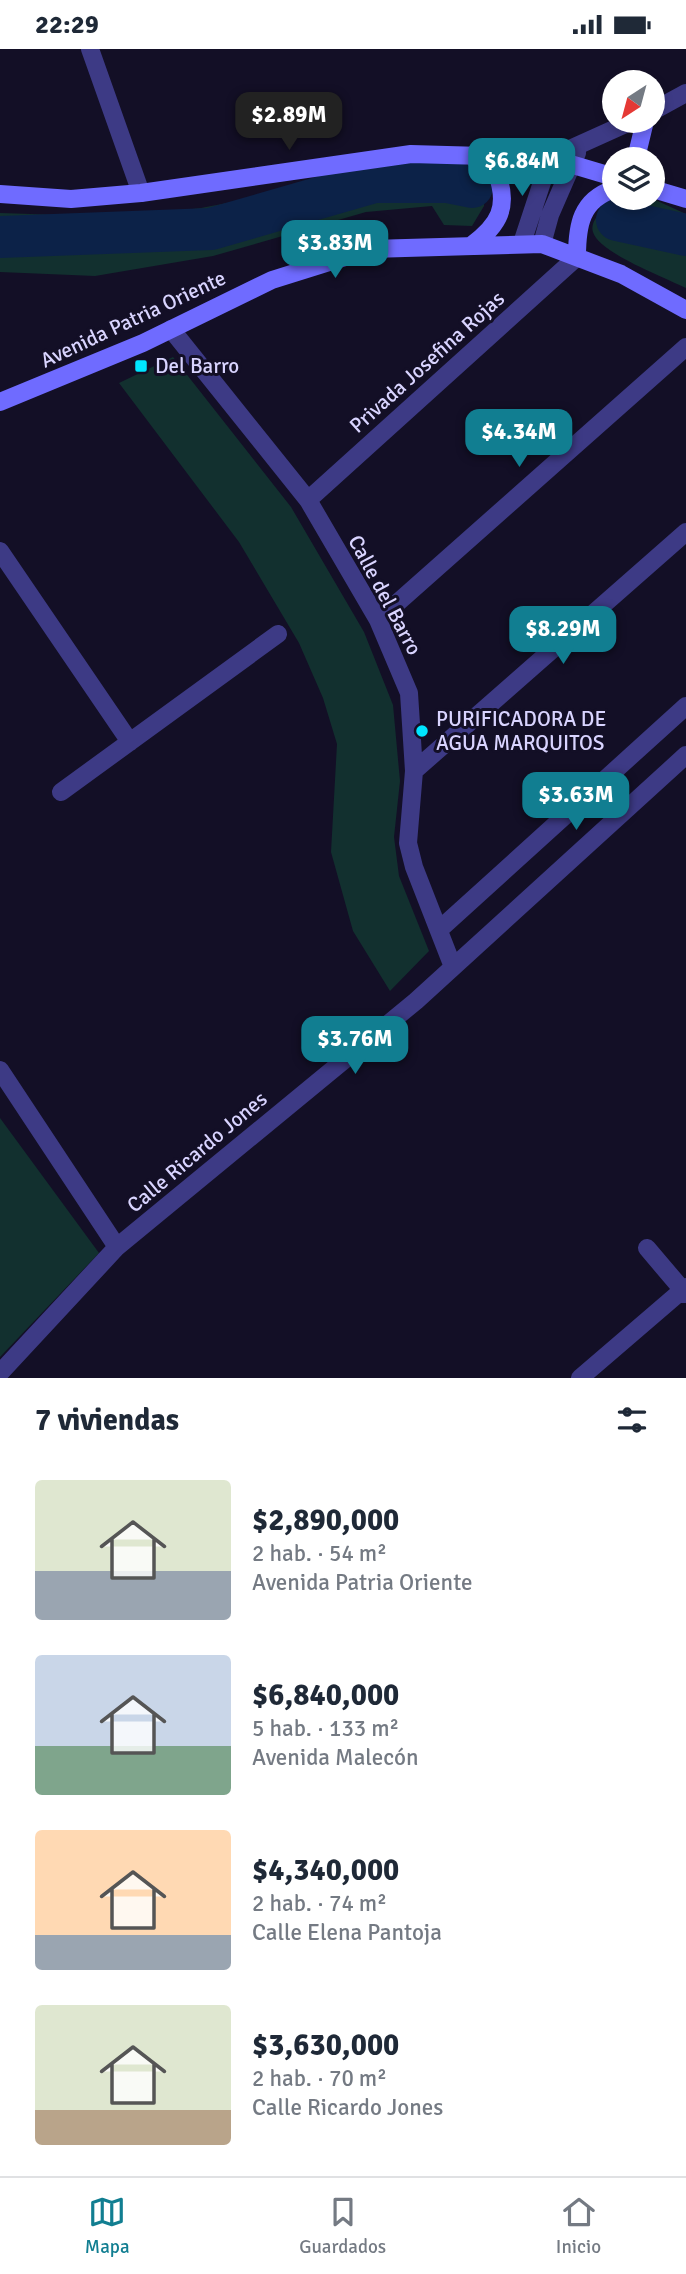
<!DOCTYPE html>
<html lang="es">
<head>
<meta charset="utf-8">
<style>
	body { margin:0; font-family:Signika,sans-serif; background:#f6f6f7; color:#1f2937; height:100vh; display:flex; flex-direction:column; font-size:26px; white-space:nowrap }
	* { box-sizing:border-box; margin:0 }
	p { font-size:23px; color:#747a83 }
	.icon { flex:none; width:38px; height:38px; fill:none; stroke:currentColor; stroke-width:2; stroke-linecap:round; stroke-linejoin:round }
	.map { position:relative; height:1329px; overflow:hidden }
	.panel { display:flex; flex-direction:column; background:#fff; flex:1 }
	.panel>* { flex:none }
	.needle { width:46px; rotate:216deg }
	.fabs { position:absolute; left:602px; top:21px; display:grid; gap:14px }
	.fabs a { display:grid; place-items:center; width:63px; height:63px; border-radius:50%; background:#fff; box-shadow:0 4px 10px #0003; font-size:35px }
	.price { position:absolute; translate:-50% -60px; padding:0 16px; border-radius:14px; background:#117e91; color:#fff; font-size:23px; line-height:46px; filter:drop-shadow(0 2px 4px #0008) }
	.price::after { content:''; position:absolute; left:50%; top:42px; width:21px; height:16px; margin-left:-10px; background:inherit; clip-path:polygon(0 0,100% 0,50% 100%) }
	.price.current { background:#222; color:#fff }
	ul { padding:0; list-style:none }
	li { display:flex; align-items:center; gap:21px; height:175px; padding:0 35px }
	li span { display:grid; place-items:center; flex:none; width:196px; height:140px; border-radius:7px; color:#555 }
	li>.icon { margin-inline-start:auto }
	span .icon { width:84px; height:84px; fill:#fffc; stroke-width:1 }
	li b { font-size:30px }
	h2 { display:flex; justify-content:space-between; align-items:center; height:84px; padding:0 35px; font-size:30px }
	.status { display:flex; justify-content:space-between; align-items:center; height:49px; padding:0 35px; background:#fff; direction:ltr }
	.status svg { height:19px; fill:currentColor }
	.dock { display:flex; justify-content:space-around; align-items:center; height:98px; border-top:2px solid #e0e1e3; background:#fff; font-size:19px; color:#747a83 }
	.dock a { display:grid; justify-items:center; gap:4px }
	.dock .current { color:#117e91 }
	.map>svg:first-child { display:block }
	.green { fill:#12302f }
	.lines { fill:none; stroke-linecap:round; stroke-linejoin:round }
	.river { stroke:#0c2248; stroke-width:42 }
	.street { stroke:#3d3a85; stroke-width:18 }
	.secondary { stroke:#6f6bff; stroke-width:18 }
	.poi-dot { fill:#00e5ff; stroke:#130f26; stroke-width:2.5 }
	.labels { text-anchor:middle; stroke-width:6; stroke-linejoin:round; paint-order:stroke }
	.street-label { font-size:21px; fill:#d9d4ff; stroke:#130f26 }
	.poi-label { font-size:21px; fill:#d9d4ff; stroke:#130f26; text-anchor:start }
</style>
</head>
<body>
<div class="status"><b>22:29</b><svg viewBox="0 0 49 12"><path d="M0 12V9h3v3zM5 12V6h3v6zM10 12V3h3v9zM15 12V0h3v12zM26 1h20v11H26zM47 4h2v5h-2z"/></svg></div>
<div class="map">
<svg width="686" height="1329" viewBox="0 0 686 1329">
	<rect width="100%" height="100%" fill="#130f26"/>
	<!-- green -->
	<path class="green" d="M442,127L476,131L485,137L484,157L472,177L444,176L432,157L366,163L213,207L95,227L0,223V164L122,168L201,159L363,128Z
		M651,149L686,165V239C666,229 599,204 593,183C591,177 594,172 597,167C607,148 632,149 651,149Z
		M173,308L291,458L364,583L393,656L400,732L394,788L399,827L429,902L390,942L353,882L331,803L337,695L323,649L299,594L239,493L119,334Z
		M0,1069L99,1204L0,1308Z"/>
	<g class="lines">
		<!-- river -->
		<path class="river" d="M617,171L686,186
			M0,188L211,180L374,133H447L472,138"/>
		<!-- street -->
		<path class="street" d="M90,0L141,144
			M653,62L686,44
			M522,194L550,109L632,72
			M542,195L550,166L577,104
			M171,280L308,451L378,571L409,644L414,722L408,794L414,818L453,918
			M308,451L577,208
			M0,502L130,693
			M378,571L686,298
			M414,722L686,483
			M61,743L278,585
			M440,880L686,657
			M0,1021L117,1198
			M647,1199L686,1245
			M0,1324L117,1198L416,952L686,706
			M580,1329L686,1238"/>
		<!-- secondary -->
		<path class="secondary" d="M471,107L497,125C509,158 499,176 472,196
			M640,110L638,101L645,72
			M653,140L686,150
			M0,145L71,150L141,144L411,105L550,109L614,128
			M577,208C577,176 581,151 614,140
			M0,353L143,294L272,231L371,200L542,195L621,225L686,261"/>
	</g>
	<!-- markers -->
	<g class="poi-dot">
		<rect x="134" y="310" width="14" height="14" rx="3.5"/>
		<circle cx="422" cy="682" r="7"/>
	</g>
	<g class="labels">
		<!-- street labels -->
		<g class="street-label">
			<text transform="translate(133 270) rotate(-25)" y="7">Avenida Patria Oriente</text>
			<text transform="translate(427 313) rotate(-42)" y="7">Privada Josefina Rojas</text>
			<text transform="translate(385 546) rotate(62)" y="7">Calle del Barro</text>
			<text transform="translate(197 1103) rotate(-40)" y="7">Calle Ricardo Jones</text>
		</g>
		<!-- poi labels -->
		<g class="poi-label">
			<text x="155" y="324">Del Barro</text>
			<text x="436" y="677">PURIFICADORA DE<tspan x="436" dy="24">AGUA MARQUITOS</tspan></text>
		</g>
	</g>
</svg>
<div class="fabs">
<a><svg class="needle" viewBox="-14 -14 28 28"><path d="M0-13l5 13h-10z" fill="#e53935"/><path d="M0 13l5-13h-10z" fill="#747a83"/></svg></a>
<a><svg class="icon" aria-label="layers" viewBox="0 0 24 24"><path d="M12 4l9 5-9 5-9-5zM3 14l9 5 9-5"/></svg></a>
</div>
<b class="price current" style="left:289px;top:103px">$2.89M</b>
<b class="price" style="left:522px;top:149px">$6.84M</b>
<b class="price" style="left:335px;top:231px">$3.83M</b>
<b class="price" style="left:519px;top:420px">$4.34M</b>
<b class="price" style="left:563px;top:617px">$8.29M</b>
<b class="price" style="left:576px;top:783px">$3.63M</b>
<b class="price" style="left:355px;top:1027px">$3.76M</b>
</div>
<section class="panel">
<h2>7 viviendas<svg class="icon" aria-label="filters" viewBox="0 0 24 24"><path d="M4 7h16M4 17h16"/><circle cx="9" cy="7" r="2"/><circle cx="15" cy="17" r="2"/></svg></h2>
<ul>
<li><span style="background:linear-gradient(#dfe7d0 65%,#9aa5b1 0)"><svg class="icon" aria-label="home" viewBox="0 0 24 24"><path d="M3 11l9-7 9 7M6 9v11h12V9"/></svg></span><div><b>$2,890,000</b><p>2 hab. · 54 m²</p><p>Avenida Patria Oriente</p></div></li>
<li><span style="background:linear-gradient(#c9d6e8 65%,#7fa58c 0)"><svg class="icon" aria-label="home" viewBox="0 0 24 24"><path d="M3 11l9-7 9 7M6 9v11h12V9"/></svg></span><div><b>$6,840,000</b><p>5 hab. · 133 m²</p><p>Avenida Malecón</p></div></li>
<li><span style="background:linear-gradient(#ffd9b3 75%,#9aa5b1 0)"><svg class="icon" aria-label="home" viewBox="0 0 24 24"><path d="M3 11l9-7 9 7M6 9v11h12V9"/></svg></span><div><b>$4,340,000</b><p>2 hab. · 74 m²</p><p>Calle Elena Pantoja</p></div></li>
<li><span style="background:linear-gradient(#dfe7d0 75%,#b9a48a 0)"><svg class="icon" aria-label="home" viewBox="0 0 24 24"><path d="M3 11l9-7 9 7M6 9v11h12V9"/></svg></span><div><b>$3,630,000</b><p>2 hab. · 70 m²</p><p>Calle Ricardo Jones</p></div></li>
</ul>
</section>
<nav class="dock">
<a class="current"><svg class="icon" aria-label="map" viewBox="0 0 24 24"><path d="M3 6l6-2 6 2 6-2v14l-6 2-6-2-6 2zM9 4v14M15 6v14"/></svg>Mapa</a>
<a><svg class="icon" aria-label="saved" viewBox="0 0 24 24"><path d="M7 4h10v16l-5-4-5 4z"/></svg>Guardados</a>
<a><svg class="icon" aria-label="home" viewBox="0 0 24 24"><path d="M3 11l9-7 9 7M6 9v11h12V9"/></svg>Inicio</a>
</nav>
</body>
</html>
